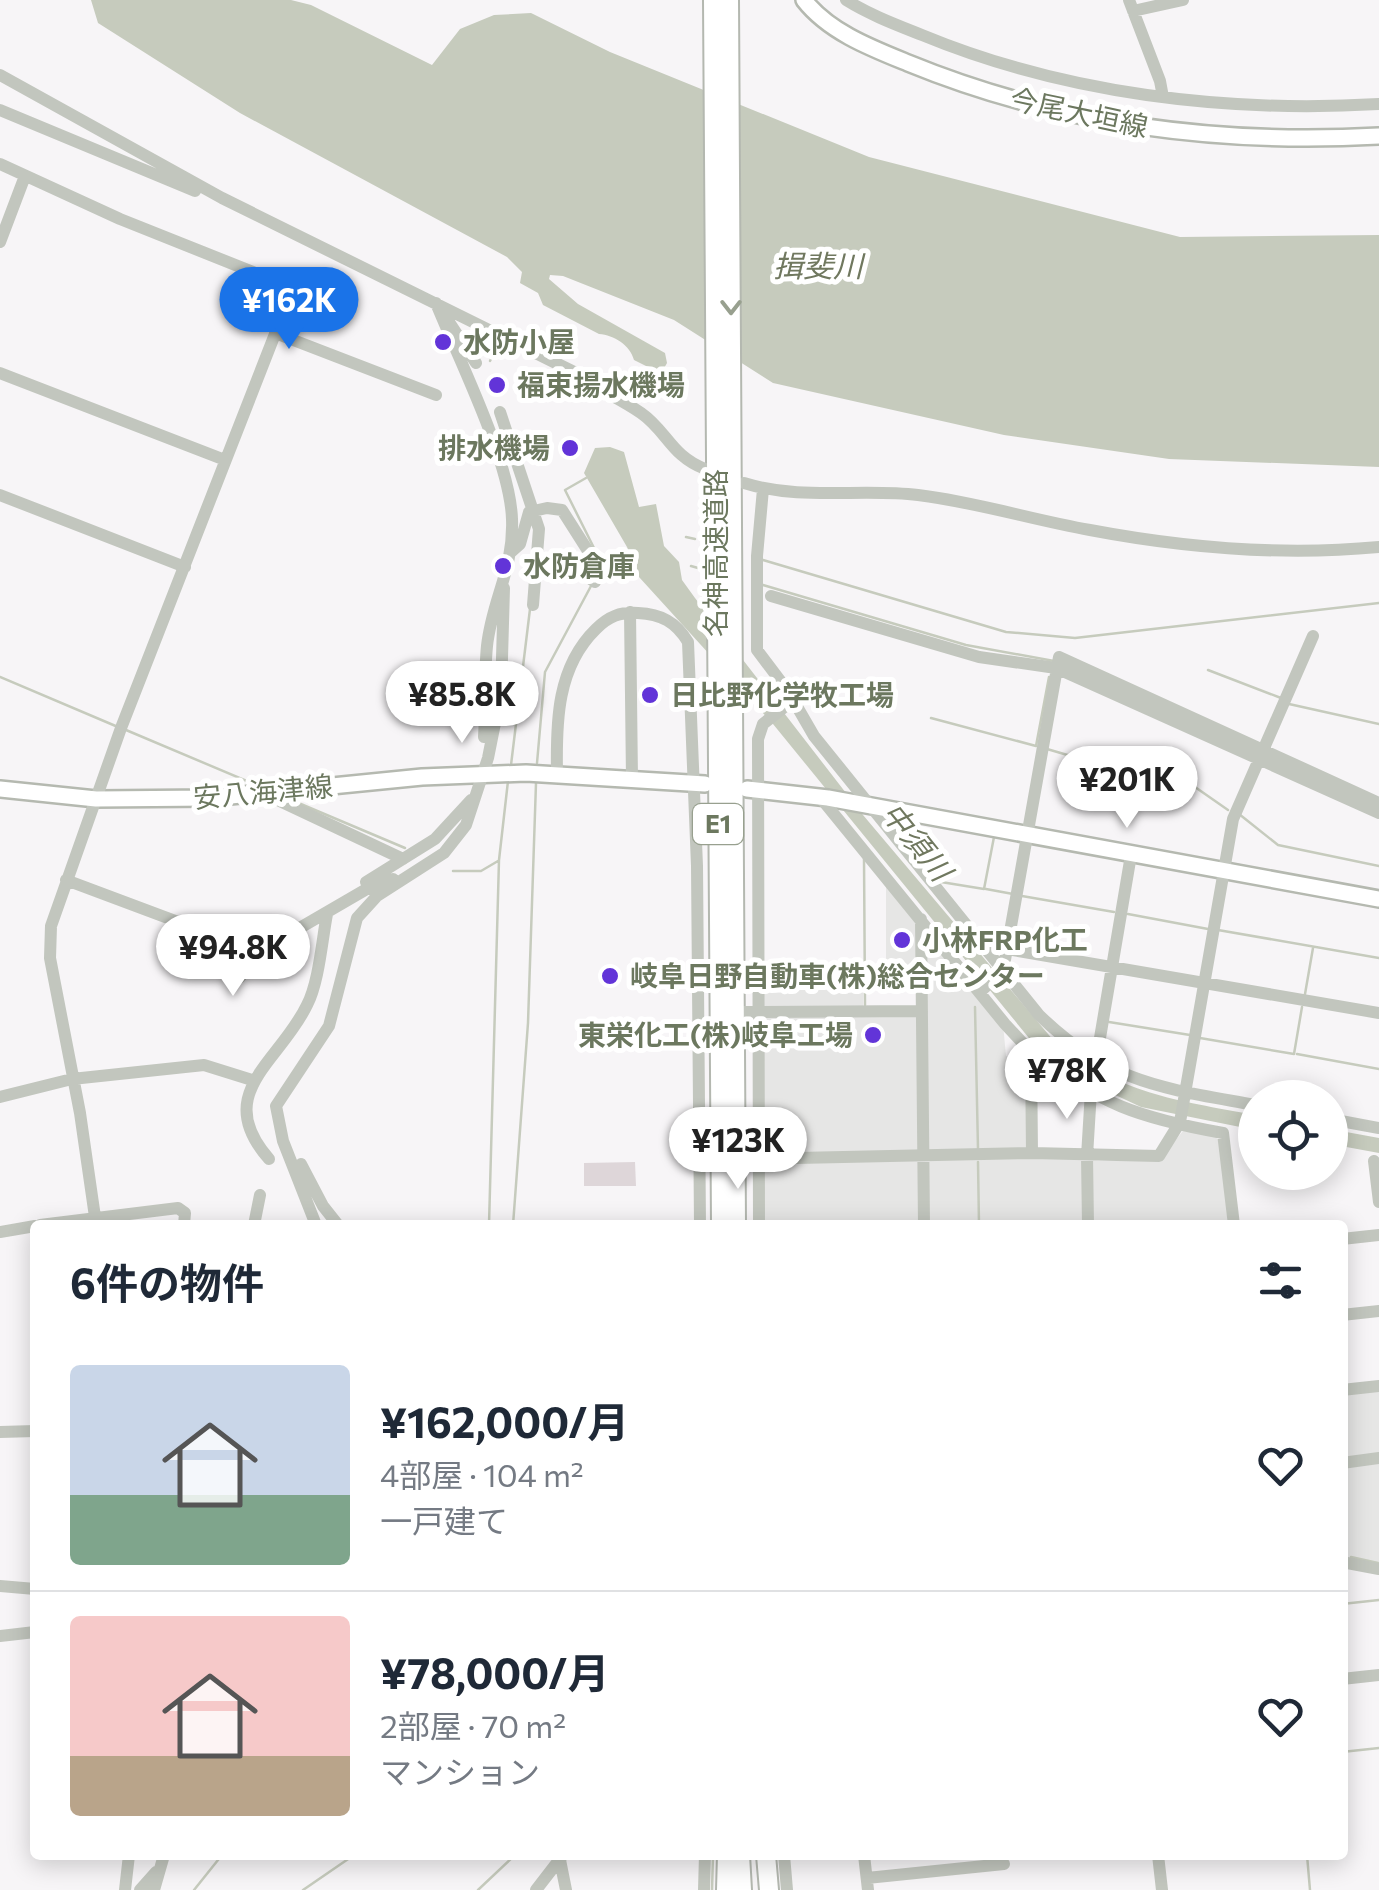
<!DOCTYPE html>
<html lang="ja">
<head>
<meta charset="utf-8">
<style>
	body { margin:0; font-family:Commissioner,"Noto Sans JP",sans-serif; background:#f6f6f7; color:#1f2937; height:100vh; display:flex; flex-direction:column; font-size:38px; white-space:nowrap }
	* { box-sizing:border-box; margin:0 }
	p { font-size:32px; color:#747a83 }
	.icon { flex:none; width:55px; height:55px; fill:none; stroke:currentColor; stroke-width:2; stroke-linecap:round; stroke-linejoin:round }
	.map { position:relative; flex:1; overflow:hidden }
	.panel { position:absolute; left:30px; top:1220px; width:1318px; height:640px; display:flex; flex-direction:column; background:#fff; border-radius:10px; box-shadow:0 5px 25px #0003 }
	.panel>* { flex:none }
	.fabs { position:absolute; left:1238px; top:1080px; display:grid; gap:20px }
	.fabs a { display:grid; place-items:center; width:110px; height:110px; border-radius:50%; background:#fff; box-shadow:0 5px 25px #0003; font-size:50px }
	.price { position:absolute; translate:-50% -85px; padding:0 22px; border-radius:35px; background:#fff; color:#222; font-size:32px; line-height:65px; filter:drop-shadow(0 2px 5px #0008) }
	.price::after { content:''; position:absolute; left:50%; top:60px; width:30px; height:22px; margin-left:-15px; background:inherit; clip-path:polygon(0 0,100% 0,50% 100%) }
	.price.selected { background:#1a73e8; color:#fff }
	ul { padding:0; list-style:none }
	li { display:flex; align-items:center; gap:30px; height:250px; padding:0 40px }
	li+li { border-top:2px solid #e0e1e3 }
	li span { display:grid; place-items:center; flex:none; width:280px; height:200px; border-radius:10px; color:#555 }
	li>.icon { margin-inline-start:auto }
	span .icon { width:120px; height:120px; fill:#fffc; stroke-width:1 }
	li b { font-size:42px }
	h2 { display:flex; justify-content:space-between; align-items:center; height:120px; padding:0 40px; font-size:42px }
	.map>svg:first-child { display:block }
	.built { fill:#e6e6e5 }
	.green { fill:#ded6d9 }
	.water { fill:#c6cbbd }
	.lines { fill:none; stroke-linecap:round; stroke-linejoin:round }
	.stream { stroke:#c6cbbd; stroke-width:2.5 }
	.major-casing { stroke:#b5b9b0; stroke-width:20 }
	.highway-casing { stroke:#b4b8b0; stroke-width:22 }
	.minor { stroke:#c2c6be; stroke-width:12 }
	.major { stroke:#fff; stroke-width:15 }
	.highway { stroke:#fff; stroke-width:18 }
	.oneway { stroke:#98a08f }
	.poi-dot { fill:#6234d8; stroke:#fff; stroke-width:4 }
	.labels { text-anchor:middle; stroke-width:10; stroke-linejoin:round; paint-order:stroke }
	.shield { fill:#fff; stroke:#98a08f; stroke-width:2.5 }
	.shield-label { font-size:25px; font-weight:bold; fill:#6c785f }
	.street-label { font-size:28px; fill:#6c785f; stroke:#fff }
	.poi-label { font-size:28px; font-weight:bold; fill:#6c785f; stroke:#fff; text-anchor:start }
	.water-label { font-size:30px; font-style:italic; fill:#70785f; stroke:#fff }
</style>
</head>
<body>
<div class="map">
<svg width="1379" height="1890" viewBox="0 0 1379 1890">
	<rect width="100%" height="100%" fill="#f7f5f7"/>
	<!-- built -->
	<path class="built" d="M886,881L1003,1024L1006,1056L1028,1059V1157H1075L1098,1161L1159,1160L1183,1131L1215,1136L1219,1141L1231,1225H763V974L813,973L814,981H863V1008H918V966H886Z
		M1379,1391V1566L1343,1560L1342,1394Z"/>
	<!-- green -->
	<path class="green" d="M635,1162L636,1186H584V1163Z"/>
	<!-- water -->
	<path class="water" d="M91,0H291L311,5L432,65L460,29L494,15L531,13L610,52L869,157L1180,237L1379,235V467L1169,459L1004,435L773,383L674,320L563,276L550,275L549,279L578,304L665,353L667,363L653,388L643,384L648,367L634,360C630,345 614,335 599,334L543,305L538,293L520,283L522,272L507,257L240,113L98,23Z
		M610,447L624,452L639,507L656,504L664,546L679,562L682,580L695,598L863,815L1054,1041C1120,1094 1175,1100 1255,1115V1130L1141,1107L1077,1077L1033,1043L773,724L639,577L627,547L584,473L595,448Z
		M1330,1129L1379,1138V1153L1330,1144Z"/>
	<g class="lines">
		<!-- stream -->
		<path class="stream" d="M490,361L492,357
			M586,478L565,490L598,556L596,575
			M686,537L695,539
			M763,560L1006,632L1075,638L1379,603
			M691,566L698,568
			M763,585L966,645L1054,661
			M1208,670L1281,698
			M0,677L118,727
			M1289,704L1379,724
			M931,718L1036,746L1049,677
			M126,730L261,787
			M1047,749L1122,771L1148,773L1195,787L1228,810
			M537,763L545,672L591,586
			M511,765L530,609
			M296,802L405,848
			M1239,814L1278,845L1379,866
			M864,859L865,1005
			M453,871H481L498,861
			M941,882L984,889L994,837
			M986,889L1013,894
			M1022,896L1114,912
			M1128,914L1208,929
			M1218,930L1379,958
			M764,971L865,970
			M1305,994L1313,948
			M975,1007L978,1149
			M1109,1022L1190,1035
			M1200,1038L1294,1054L1302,1007
			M1297,1054L1379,1069
			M978,1162L979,1225
			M489,1225L499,860L508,781
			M513,1225L528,1023L536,783
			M1351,1557L1378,1563
			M1342,1604L1379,1600
			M1342,1752L1379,1748
			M1307,1855L1310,1890
			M194,1890L222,1855
			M303,1890L354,1855
			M478,1890L515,1855
			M712,1890L713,1855"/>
		<defs>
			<path id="major" d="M804,0C829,32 871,48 908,63C1057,124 1218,145 1379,136
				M0,789L96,799L211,798L422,777L526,773L705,784
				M747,789L828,798L1379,899"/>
			<path id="highway" d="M713,0L721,1225
				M729,0L736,1225
				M740,1855L742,1890
				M766,1855L769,1890
				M726,1890L727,1855"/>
		</defs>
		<!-- major casing -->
		<use href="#major" class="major-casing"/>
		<!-- highway casing -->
		<use href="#highway" class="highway-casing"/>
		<!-- minor -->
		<path class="minor" d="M846,0C870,15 897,25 922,35C1065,94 1226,113 1379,104
			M1129,0L1160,81L1163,97
			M1133,11L1183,0
			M0,75L222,198L574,372C595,388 619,398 641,413C667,431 671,456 705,469
			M0,110L195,191
			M0,164L120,219L293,288L121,728L51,926L50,958L80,1113L95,1217
			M0,242L25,176
			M436,303C459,360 510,461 512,519C514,570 492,599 487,646C484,676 486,707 484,737
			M449,322L476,363
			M275,333L436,395
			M0,373L225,460
			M500,412L539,529L533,605
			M744,483C802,501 860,488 918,495C976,502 1033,520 1090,530C1185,548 1283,556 1379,547
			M763,489L757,556V650L788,691L814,736L1039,1015C1110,1084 1163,1088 1255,1105
			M0,495L185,567
			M511,552L520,544L529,512L547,508L562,510L590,554L592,562L588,577L595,582
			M771,596L979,657L1056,668L1379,813
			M630,612L632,779
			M557,773C556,721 557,667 596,629C609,616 620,612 638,613C661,614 676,622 688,642L697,866L700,1225
			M265,794L403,859
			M820,797L1005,1024L1031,1052L1032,1153
			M66,880L221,938L239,978L266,948L279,940L365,890L393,879
			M366,882L435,839L471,800
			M921,919L924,1225
			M1007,949L1379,1013
			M982,990L1003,971L1059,657L1379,803
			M744,1012L922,1011
			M1031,1052C1100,1104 1138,1118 1223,1133L1234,1225
			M0,1097L72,1079L204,1065L252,1080
			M1330,1119L1379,1128
			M269,1159C211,1093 280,1062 307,1005C319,982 322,940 327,914
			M748,1159L1032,1153L1159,1156L1180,1122L1233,819L1313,636
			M1374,1161L1379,1202
			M301,1164L323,1206L338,1225
			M40,1225L178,1208L185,1213L184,1225
			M254,1225L260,1195
			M316,1225L283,1141L276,1106L329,1026L357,918L377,896L444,853L466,825L488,758L501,693L504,588
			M759,1225L758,739L763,724L793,700
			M1088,1225L1087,1156L1091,1091L1131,855
			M0,1232L35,1226
			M1342,1239L1379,1235
			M1342,1315L1379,1311
			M1342,1390L1379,1386
			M0,1432L35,1431
			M1342,1463L1379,1458
			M1342,1562L1379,1569
			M0,1586L35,1589
			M0,1636L35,1632
			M1342,1679L1379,1675
			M784,1855L787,1890
			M864,1855L868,1890
			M1158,1855L1162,1890
			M560,1860L566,1890
			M867,1878L1004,1864
			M125,1890L129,1855
			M140,1890L156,1872
			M154,1890L164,1855
			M536,1890L563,1855
			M704,1890L705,1855"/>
		<!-- major -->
		<use href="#major" class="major"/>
		<!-- highway -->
		<use href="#highway" class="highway"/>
	</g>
	<!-- one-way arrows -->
	<defs><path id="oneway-chevron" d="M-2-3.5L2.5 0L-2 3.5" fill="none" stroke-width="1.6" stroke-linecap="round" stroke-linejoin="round" transform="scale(2.5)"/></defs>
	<use class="oneway" href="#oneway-chevron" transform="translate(731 307) rotate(90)"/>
	<!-- markers -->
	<g class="poi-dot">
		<circle cx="443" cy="342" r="10"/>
		<circle cx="497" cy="385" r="10"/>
		<circle cx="570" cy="448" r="10"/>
		<circle cx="503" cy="566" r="10"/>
		<circle cx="650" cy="695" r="10"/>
		<circle cx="902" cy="940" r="10"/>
		<circle cx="610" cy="976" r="10"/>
		<circle cx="873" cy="1035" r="10"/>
	</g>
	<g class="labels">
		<!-- shield labels -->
		<rect class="shield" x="693" y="804" width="50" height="40" rx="8"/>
		<g class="shield-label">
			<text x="718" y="833">E1</text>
		</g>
		<!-- street labels -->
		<g class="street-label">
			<text transform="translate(1079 113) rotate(12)" y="10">今尾大垣線</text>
			<text transform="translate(716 553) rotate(-90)" y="10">名神高速道路</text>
			<text transform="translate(263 792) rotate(-5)" y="10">安八海津線</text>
		</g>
		<!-- poi labels -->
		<g class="poi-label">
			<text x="463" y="352">水防小屋</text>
			<text x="517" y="395">福束揚水機場</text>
			<text x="550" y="458" text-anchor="end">排水機場</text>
			<text x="523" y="576">水防倉庫</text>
			<text x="670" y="705">日比野化学牧工場</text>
			<text x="922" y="950">小林FRP化工</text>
			<text x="630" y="986">岐阜日野自動車(株)総合センター</text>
			<text x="853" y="1045" text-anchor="end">東栄化工(株)岐阜工場</text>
		</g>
		<!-- water labels -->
		<g class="water-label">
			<text x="818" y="277">揖斐川</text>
			<text transform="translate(916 842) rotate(51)" y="10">中須川</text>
		</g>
	</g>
</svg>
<div class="fabs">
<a><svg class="icon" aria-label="locate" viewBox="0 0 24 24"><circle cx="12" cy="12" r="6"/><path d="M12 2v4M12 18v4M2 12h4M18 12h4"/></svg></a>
</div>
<b class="price selected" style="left:289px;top:352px">¥162K</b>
<b class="price" style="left:462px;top:746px">¥85.8K</b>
<b class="price" style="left:1127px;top:831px">¥201K</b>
<b class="price" style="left:233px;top:999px">¥94.8K</b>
<b class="price" style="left:1067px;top:1122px">¥78K</b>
<b class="price" style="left:738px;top:1192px">¥123K</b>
<section class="panel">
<h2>6件の物件<svg class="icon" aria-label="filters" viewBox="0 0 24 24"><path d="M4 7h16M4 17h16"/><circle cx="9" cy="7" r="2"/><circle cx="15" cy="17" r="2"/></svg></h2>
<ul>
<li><span style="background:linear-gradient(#c9d6e8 65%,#7fa58c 0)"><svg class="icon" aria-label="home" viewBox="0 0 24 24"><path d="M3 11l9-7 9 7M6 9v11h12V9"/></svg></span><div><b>¥162,000/月</b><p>4部屋 · 104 m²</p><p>一戸建て</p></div><svg class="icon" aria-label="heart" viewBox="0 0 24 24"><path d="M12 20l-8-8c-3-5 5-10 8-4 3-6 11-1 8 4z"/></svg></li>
<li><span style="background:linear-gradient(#f6c9c9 70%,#b9a48a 0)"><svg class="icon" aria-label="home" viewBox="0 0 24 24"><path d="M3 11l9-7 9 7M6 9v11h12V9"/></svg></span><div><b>¥78,000/月</b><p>2部屋 · 70 m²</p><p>マンション</p></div><svg class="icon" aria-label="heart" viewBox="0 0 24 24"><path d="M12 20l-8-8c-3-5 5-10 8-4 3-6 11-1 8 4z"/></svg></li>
</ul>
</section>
</div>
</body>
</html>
